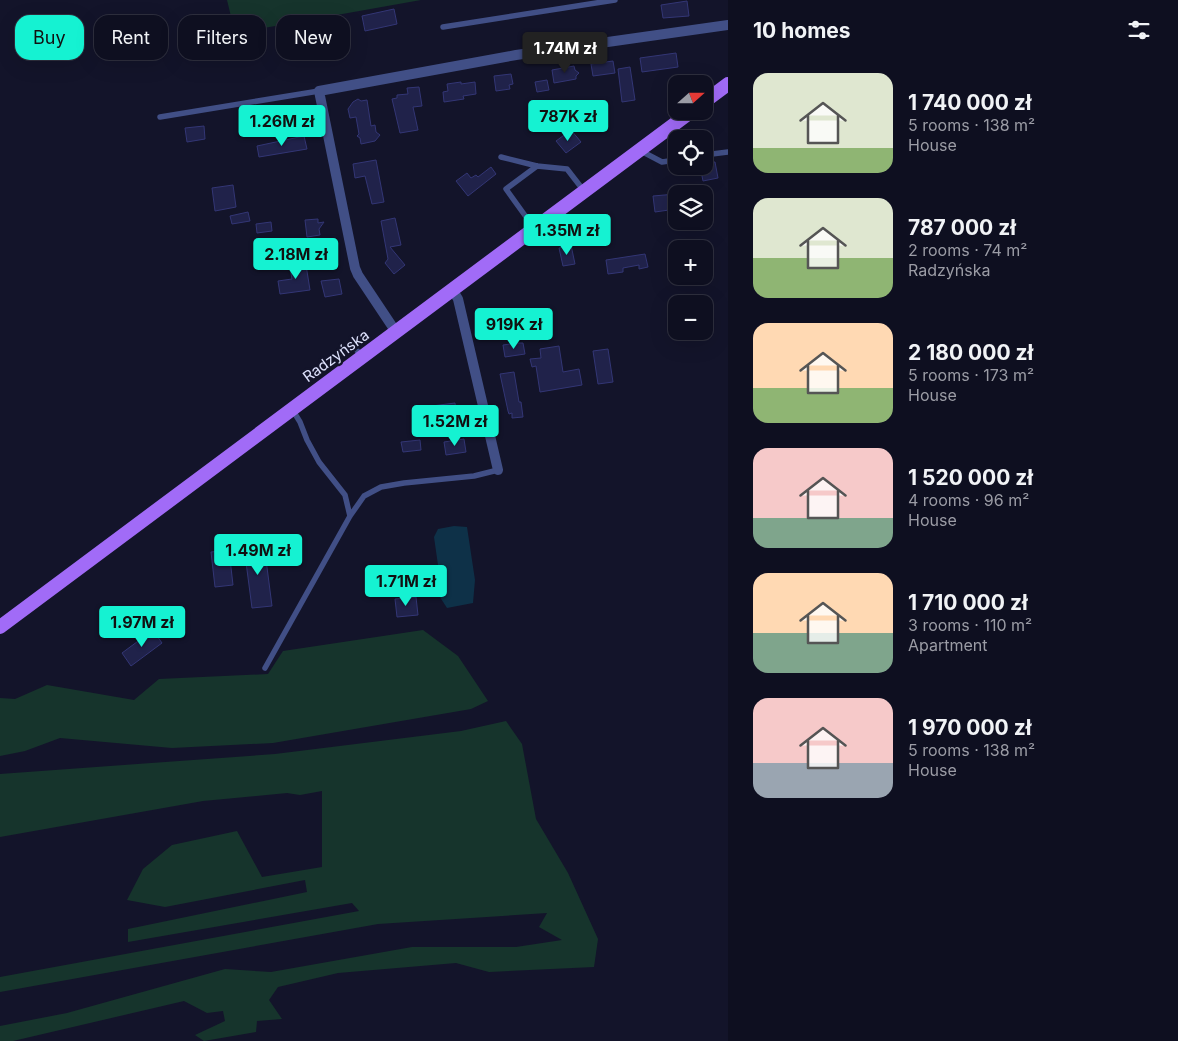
<!DOCTYPE html>
<html lang="en">
<head>
<meta charset="utf-8">
<style>
	body { margin:0; font-family:Inter,sans-serif; background:#1c1d2d; color:#f1f3f6; height:100vh; display:flex; flex-direction:column; font-size:19px; white-space:nowrap }
	* { box-sizing:border-box; margin:0 }
	p { font-size:16px; color:#9b9ca5 }
	.icon { flex:none; width:28px; height:28px; fill:none; stroke:currentColor; stroke-width:2; stroke-linecap:round; stroke-linejoin:round }
	.map { position:relative; flex:1; overflow:hidden }
	.side { display:flex; flex-direction:column; background:#0e0f20; width:450px }
	.side>* { flex:none }
	.hud { position:absolute; left:15px; top:15px; width:475px; height:45px; display:flex; gap:10px }
	.needle { width:32px; rotate:69deg }
	.controls { position:absolute; left:668px; top:75px; display:grid; gap:10px }
	.controls a { display:grid; place-items:center; width:45px; height:45px; border-radius:10px; background:#0e0f20; box-shadow:0 5px 20px #0002,0 0 0 1px #2e2f3e; font-size:25px }
	.price { position:absolute; translate:-50% -42px; padding:0 11px; border-radius:5px; background:#15f2d2; color:#111; font-size:16px; line-height:32px; filter:drop-shadow(0 1px 2px #0008) }
	.price::after { content:''; position:absolute; left:50%; top:30px; width:15px; height:11px; margin-left:-8px; background:inherit; clip-path:polygon(0 0,100% 0,50% 100%) }
	.price.selected { background:#222; color:#fff }
	ul { padding:0; list-style:none }
	li { display:flex; align-items:center; gap:15px; height:125px; padding:0 25px }
	li span { display:grid; place-items:center; flex:none; width:140px; height:100px; border-radius:15px; color:#555 }
	li>.icon { margin-inline-start:auto }
	span .icon { width:60px; height:60px; fill:#fffc; stroke-width:1 }
	li b { font-size:21px }
	h2 { display:flex; justify-content:space-between; align-items:center; height:60px; padding:0 25px; font-size:21px }
	.chip { padding:0 18px; border-radius:15px; background:#0e0f20; box-shadow:0 5px 20px #0002,0 0 0 1px #2e2f3e; font-size:18px; line-height:45px }
	.chip.selected { background:#15f2d2; color:#111 }
	main { display:flex; flex:1; min-height:0 }
	.map>svg:first-child { display:block }
	.green { fill:#16342c }
	.water { fill:#0e3148 }
	.building { fill:#20224a; stroke:#333675 }
	.lines { fill:none; stroke-linecap:round; stroke-linejoin:round }
	.service { stroke:#414f86; stroke-width:5.5 }
	.minor { stroke:#414f86; stroke-width:10 }
	.primary { stroke:#a16bf7; stroke-width:14 }
	.labels { text-anchor:middle; stroke-width:5; stroke-linejoin:round; paint-order:stroke }
	.street-label { font-size:15px; fill:#dee2fd; stroke:#13142a }
</style>
</head>
<body>
<main>
<div class="map">
<svg width="728" height="1041" viewBox="0 0 728 1041">
	<rect width="100%" height="100%" fill="#13142a"/>
	<!-- green -->
	<path class="green" d="M227,0H421L235,33Z
		M423,630L458,656L488,701L471,709L273,743L172,748L60,738L25,751L0,756V698L15,699L47,685L134,700L159,679L268,674L283,651Z
		M506,721L522,744L536,819L568,873L598,939L594,967L489,972L456,963L338,973L278,987L269,1000L282,1019L257,1021L256,1032L204,1041L195,1035L225,1021L223,1011L207,1013L184,1001L13,1041H0V1026L67,1013L225,969L271,972L412,947H516L562,940L539,927L547,913L378,924L0,992V977L359,911L352,903L128,942V929L307,892L305,880L165,907L127,900L143,869L172,845L237,831L262,877L322,867V791L300,795L287,793L203,801L0,837V774L275,754L461,731Z"/>
	<!-- water -->
	<path class="water" d="M454,526L467,527L475,580L473,603L447,608L438,594L439,572L434,537L438,529Z"/>
	<!-- building -->
	<path class="building" d="M687,1L689,16L663,18L661,5Z
		M394,9L397,24L365,31L362,16Z
		M676,53L678,67L642,72L640,58Z
		M613,61L615,73L593,76L591,64Z
		M574,66L575,70L579,73L576,76V79L554,83L552,70Z
		M630,67L635,100L622,102L618,69Z
		M511,74L513,84L509,85L510,89L496,91L494,76Z
		M547,80L549,90L537,92L535,82Z
		M461,82V84L475,82L476,94L463,96L464,99L444,102L443,92L448,91L447,84Z
		M419,87L422,106L413,107L418,130L400,133L392,99L397,98V95L408,94L407,88Z
		M358,99L361,101L367,100L371,126L375,125L376,132L380,135L375,141L361,144L360,138L357,136L359,134L356,117L350,118L348,109L353,102Z
		M279,106L286,107L289,121L285,122V124L276,126L275,120H272L271,109L277,108Z
		M204,126L205,139L187,142L185,128Z
		M571,130L581,142L566,153L556,141Z
		M304,136L307,149L259,157L257,146Z
		M711,159L712,162H715L718,178L703,181L700,166H704V160Z
		M376,160L384,202L372,204L365,176L355,178L353,164Z
		M491,167L496,174L468,196L456,181L467,173L471,178L476,175L478,177Z
		M233,185L236,207L215,211L212,188Z
		M676,194V209L655,212L653,196Z
		M248,212L250,221L232,224L230,216Z
		M395,218L401,245L390,247L405,265L394,274L385,263L388,259L381,221Z
		M318,219V223L324,222L319,229L320,235L307,237L305,220Z
		M271,222L272,231L257,233L256,224Z
		M571,245L575,264L563,266L559,248Z
		M645,254L648,267L639,269V265L623,268V272L608,274L606,260Z
		M299,260L300,266L306,265L310,290L280,294L278,281L292,279L289,262Z
		M339,279L342,294L325,297L321,281Z
		M518,343H523L525,354L505,357L503,345Z
		M559,346L563,372L579,369L582,385L540,392L536,366L532,367L530,359L541,358L540,349Z
		M608,349L613,382L598,384L593,351Z
		M514,372L519,402H521L523,417L512,418V413L509,414L508,411L500,374Z
		M455,403L456,412L435,415L436,419L426,421L424,407Z
		M464,439L466,452L446,455L444,442Z
		M420,440L421,450L403,452L401,442Z
		M264,544L272,606L252,608L244,547Z
		M229,550L233,585L215,587L211,552Z
		M416,597L418,615L397,617L395,599Z
		M153,630L162,643L131,666L122,653Z"/>
	<g class="lines">
		<!-- service -->
		<path class="service" d="M443,27L615,0
			M160,117L319,91
			M641,151L662,162L676,160
			M704,155L728,152
			M501,157L537,166L567,169L584,191
			M534,228L506,189L537,166
			M352,344L362,357
			M292,409L300,422L307,440L319,462L345,495L350,516
			M265,668L350,516L364,496L381,487L404,483L474,476L498,470"/>
		<!-- minor -->
		<path class="minor" d="M452,289L458,299L498,470
			M396,332L358,275L355,268L319,91L516,55L728,25"/>
		<!-- primary -->
		<path class="primary" d="M704,102L728,84
			M0,627L692,111"/>
	</g>
	<g class="labels">
		<!-- street labels -->
		<g class="street-label">
			<text transform="translate(336 356) rotate(-36)" y="5">Radzyńska</text>
		</g>
	</g>
</svg>
<div class="controls">
<a><svg class="needle" viewBox="-14 -14 28 28"><path d="M0-13l5 13h-10z" fill="#e53935"/><path d="M0 13l5-13h-10z" fill="#9b9ca5"/></svg></a>
<a><svg class="icon" aria-label="locate" viewBox="0 0 24 24"><circle cx="12" cy="12" r="6"/><path d="M12 2v4M12 18v4M2 12h4M18 12h4"/></svg></a>
<a><svg class="icon" aria-label="layers" viewBox="0 0 24 24"><path d="M12 4l9 5-9 5-9-5zM3 14l9 5 9-5"/></svg></a>
<a>+</a>
<a>−</a>
</div>
<b class="price selected" style="left:565px;top:74px">1.74M zł</b>
<b class="price" style="left:568px;top:142px">787K zł</b>
<b class="price" style="left:282px;top:147px">1.26M zł</b>
<b class="price" style="left:567px;top:256px">1.35M zł</b>
<b class="price" style="left:296px;top:280px">2.18M zł</b>
<b class="price" style="left:514px;top:350px">919K zł</b>
<b class="price" style="left:455px;top:447px">1.52M zł</b>
<b class="price" style="left:258px;top:576px">1.49M zł</b>
<b class="price" style="left:406px;top:607px">1.71M zł</b>
<b class="price" style="left:142px;top:648px">1.97M zł</b>
<div class="hud">
<a class="chip selected">Buy</a>
<a class="chip">Rent</a>
<a class="chip">Filters</a>
<a class="chip">New</a>
</div>
</div>
<section class="side">
<h2>10 homes<svg class="icon" aria-label="filters" viewBox="0 0 24 24"><path d="M4 7h16M4 17h16"/><circle cx="9" cy="7" r="2"/><circle cx="15" cy="17" r="2"/></svg></h2>
<ul>
<li><span style="background:linear-gradient(#dfe7d0 75%,#8fb573 0)"><svg class="icon" aria-label="home" viewBox="0 0 24 24"><path d="M3 11l9-7 9 7M6 9v11h12V9"/></svg></span><div><b>1 740 000 zł</b><p>5 rooms · 138 m²</p><p>House</p></div></li>
<li><span style="background:linear-gradient(#dfe7d0 60%,#8fb573 0)"><svg class="icon" aria-label="home" viewBox="0 0 24 24"><path d="M3 11l9-7 9 7M6 9v11h12V9"/></svg></span><div><b>787 000 zł</b><p>2 rooms · 74 m²</p><p>Radzyńska</p></div></li>
<li><span style="background:linear-gradient(#ffd9b3 65%,#8fb573 0)"><svg class="icon" aria-label="home" viewBox="0 0 24 24"><path d="M3 11l9-7 9 7M6 9v11h12V9"/></svg></span><div><b>2 180 000 zł</b><p>5 rooms · 173 m²</p><p>House</p></div></li>
<li><span style="background:linear-gradient(#f6c9c9 70%,#7fa58c 0)"><svg class="icon" aria-label="home" viewBox="0 0 24 24"><path d="M3 11l9-7 9 7M6 9v11h12V9"/></svg></span><div><b>1 520 000 zł</b><p>4 rooms · 96 m²</p><p>House</p></div></li>
<li><span style="background:linear-gradient(#ffd9b3 60%,#7fa58c 0)"><svg class="icon" aria-label="home" viewBox="0 0 24 24"><path d="M3 11l9-7 9 7M6 9v11h12V9"/></svg></span><div><b>1 710 000 zł</b><p>3 rooms · 110 m²</p><p>Apartment</p></div></li>
<li><span style="background:linear-gradient(#f6c9c9 65%,#9aa5b1 0)"><svg class="icon" aria-label="home" viewBox="0 0 24 24"><path d="M3 11l9-7 9 7M6 9v11h12V9"/></svg></span><div><b>1 970 000 zł</b><p>5 rooms · 138 m²</p><p>House</p></div></li>
</ul>
</section>
</main>
</body>
</html>
